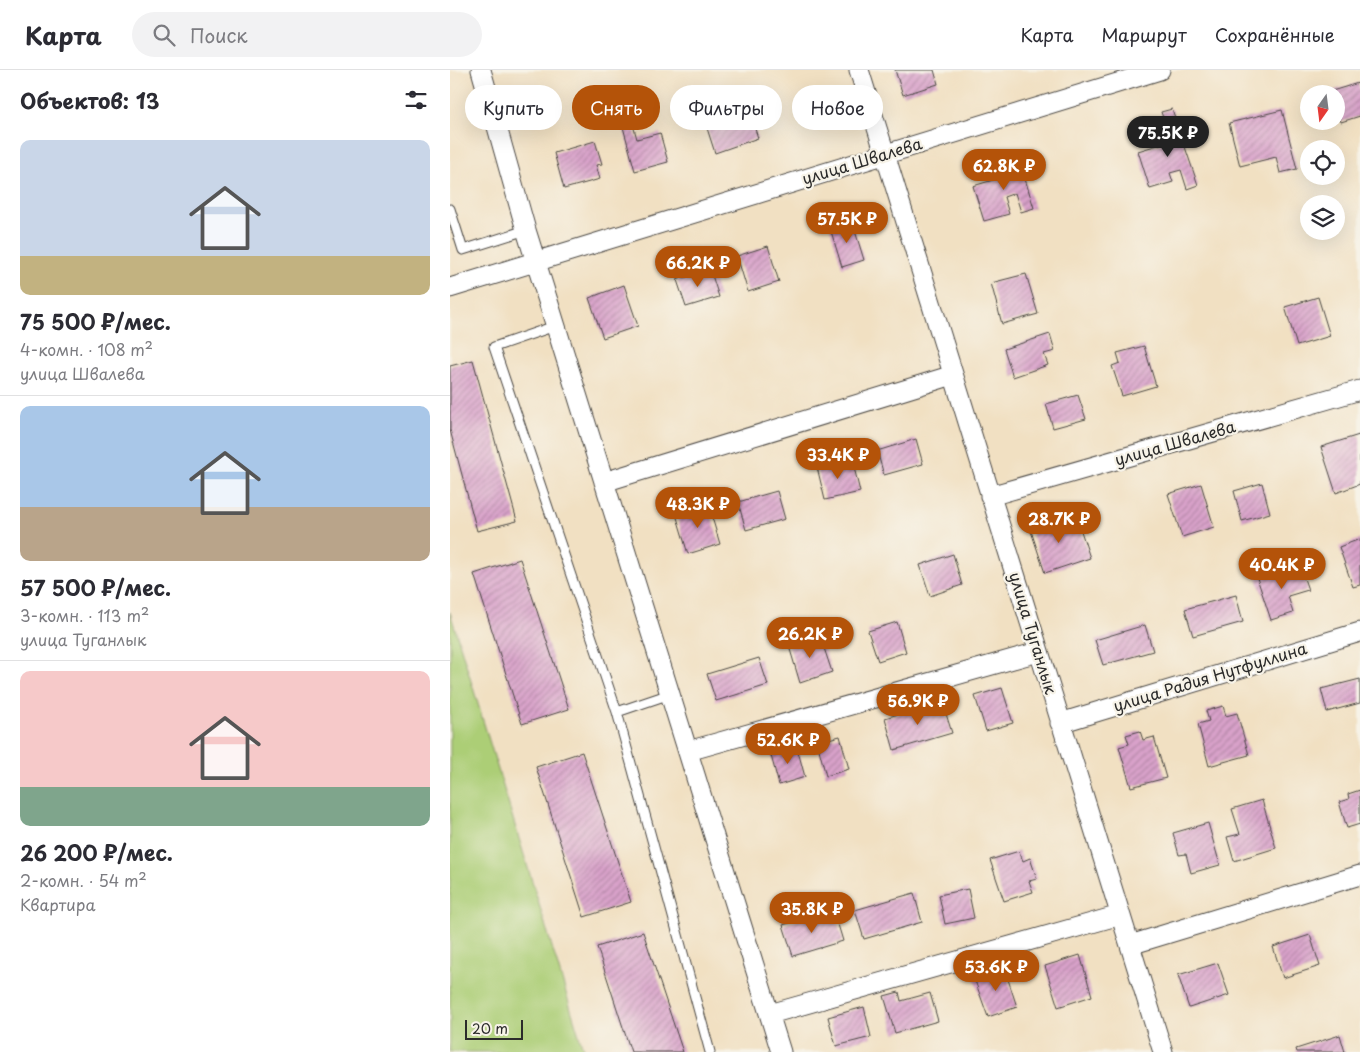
<!DOCTYPE html>
<html lang="ru">
<head>
<meta charset="utf-8">
<style>
	body { margin:0; font-family:"Playpen Sans",sans-serif; background:#f2f2f3; color:#2b2b33; height:100vh; display:flex; flex-direction:column; font-size:19px; white-space:nowrap }
	* { box-sizing:border-box; margin:0 }
	p { font-size:16px; color:#7c7c81 }
	.icon { flex:none; width:28px; height:28px; fill:none; stroke:currentColor; stroke-width:2; stroke-linecap:round; stroke-linejoin:round }
	.map { position:relative; flex:1; overflow:hidden }
	.details { display:flex; flex-direction:column; background:#fff; width:450px }
	.details>* { flex:none }
	.top-card { position:absolute; left:15px; top:15px; width:475px; height:45px; display:flex; gap:10px }
	.needle { width:32px; rotate:194deg }
	.tools { position:absolute; left:850px; top:15px; display:grid; gap:10px }
	.tools a { display:grid; place-items:center; width:45px; height:45px; border-radius:50%; background:#fff; box-shadow:0 5px 20px #0002; font-size:25px }
	.scale { position:absolute; left:15px; bottom:12px; width:58px; box-sizing:border-box; padding-left:5px; border:2px solid #2b2b2b; border-top:0; font-size:14px; line-height:18px; white-space:nowrap; color:#2b2b2b; -webkit-text-stroke:4px #f7f3e8; paint-order:stroke }
	.price { position:absolute; translate:-50% -42px; padding:0 11px; border-radius:18px; background:#b45309; color:#fff; font-size:16px; line-height:32px; filter:drop-shadow(0 1px 2px #0008) }
	.price::after { content:''; position:absolute; left:50%; top:30px; width:15px; height:11px; margin-left:-8px; background:inherit; clip-path:polygon(0 0,100% 0,50% 100%) }
	.price.active { background:#222; color:#fff }
	ul { padding:0; list-style:none }
	li { display:grid; align-content:center; gap:10px; height:265px; padding:0 20px }
	li+li { border-top:1px solid #e1e1e2 }
	li span { display:grid; place-items:center; height:155px; border-radius:10px; color:#555 }
	li>.icon { margin-inline-start:auto }
	span .icon { width:90px; height:90px; fill:#fffc; stroke-width:1 }
	li b { font-size:21px }
	h2 { display:flex; justify-content:space-between; align-items:center; height:60px; padding:0 20px; font-size:21px }
	.chip { padding:0 18px; border-radius:22px; background:#fff; box-shadow:0 5px 20px #0002; font-size:18px; line-height:45px }
	.chip.active { background:#b45309; color:#fff }
	header { display:flex; align-items:center; gap:30px; box-sizing:border-box; height:70px; padding:0 25px; background:#fff; border-bottom:1px solid #e1e1e2 }
	header strong { font-size:24px }
	nav { display:flex; gap:28px; margin-inline-start:auto; font-size:18px }
	.search { width:350px; height:45px; background:#f2f2f3; display:flex; align-items:center; gap:12px; box-sizing:border-box; padding:0 18px; border-radius:28px; color:#7c7c81; font-size:19px }
	main { display:flex; flex:1; min-height:0 }
	.map>svg:first-child { display:block }
	.grass { fill:#acce76; stroke:#6c7c50 }
	.building { fill:url(#building-hatch) }
	.lines { fill:none; stroke-linecap:round; stroke-linejoin:round }
	.lane-casing { stroke:#494642; stroke-width:11 }
	.street-casing { stroke:#494642; stroke-width:21 }
	.lane { stroke:#fff; stroke-width:9 }
	.street { stroke:#fff; stroke-width:19 }
	.labels { text-anchor:middle; stroke-width:4.5; stroke-linejoin:round; paint-order:stroke }
	.street-label { font-size:16px; fill:#2b2b2b; stroke:#f7f3e8 }
</style>
</head>
<body>
<header>
<strong>Карта</strong>
<div class="search"><svg class="icon" aria-label="search" viewBox="0 0 24 24"><circle cx="10" cy="10" r="6"/><path d="M15 15l6 6"/></svg>Поиск</div>
<nav><a>Карта</a><a>Маршрут</a><a>Сохранённые</a></nav>
</header>
<main>
<section class="details">
<h2>Объектов: 13<svg class="icon" aria-label="filters" viewBox="0 0 24 24"><path d="M4 7h16M4 17h16"/><circle cx="9" cy="7" r="2"/><circle cx="15" cy="17" r="2"/></svg></h2>
<ul>
<li><span style="background:linear-gradient(#c9d6e8 75%,#c2b280 0)"><svg class="icon" aria-label="home" viewBox="0 0 24 24"><path d="M3 11l9-7 9 7M6 9v11h12V9"/></svg></span><div><b>75 500 ₽/мес.</b><p>4-комн. · 108 m²</p><p>улица Швалева</p></div></li>
<li><span style="background:linear-gradient(#a9c7e8 65%,#b9a48a 0)"><svg class="icon" aria-label="home" viewBox="0 0 24 24"><path d="M3 11l9-7 9 7M6 9v11h12V9"/></svg></span><div><b>57 500 ₽/мес.</b><p>3-комн. · 113 m²</p><p>улица Туганлык</p></div></li>
<li><span style="background:linear-gradient(#f6c9c9 75%,#7fa58c 0)"><svg class="icon" aria-label="home" viewBox="0 0 24 24"><path d="M3 11l9-7 9 7M6 9v11h12V9"/></svg></span><div><b>26 200 ₽/мес.</b><p>2-комн. · 54 m²</p><p>Квартира</p></div></li>
</ul>
</section>
<div class="map">
<svg width="910" height="982" viewBox="0 0 910 982">
	<defs>
		<pattern id="building-hatch" width="6" height="6" patternUnits="userSpaceOnUse" patternTransform="scale(1.25)"><rect width="6" height="6" fill="#d9a2ca"/><path d="M-1 1l2-2M0 6l6-6M5 7l2-2" fill="none" stroke="#b084a4"/></pattern>
	</defs>
	<rect width="100%" height="100%" fill="#f7f3e8"/>
	<filter id="ink" filterUnits="userSpaceOnUse"><feTurbulence type="fractalNoise" baseFrequency=".02" numOctaves="2"/><feDisplacementMap in="SourceGraphic" scale="10" xChannelSelector="R" yChannelSelector="G"/><feConvolveMatrix kernelMatrix="1 2 1 2 8 2 1 2 1" color-interpolation-filters="sRGB"/></filter>
	<filter id="wash" filterUnits="userSpaceOnUse"><feTurbulence type="fractalNoise" baseFrequency=".0096" numOctaves="4" result="noise"/><feDisplacementMap in="SourceGraphic" scale="20" xChannelSelector="R" yChannelSelector="G"/><feGaussianBlur stdDeviation="1.12" result="paint"/><feColorMatrix in="noise" values="0 0 0 0 0 0 0 0 0 0 0 0 0 0 0 0 0 1.4 0 .05"/><feComposite in="paint" operator="in"/></filter>
	<g filter="url(#wash)">
		<rect width="100%" height="100%" fill="#f1e0c2"/>
		<!-- grass -->
		<path class="grass" d="M0,542L134,982H0Z"/>
		<g id="blocks">
			<!-- building -->
			<path class="building" d="M445,0H484L488,14L453,25Z
				M908,13L910,19V46L891,52L886,36V24H883L882,21Z
				M280,33L283,43L298,38L308,68L265,83L255,52L267,48L263,38Z
				M722,39L748,115L737,119L731,100L720,103L723,112L700,119L688,81L721,71L711,42Z
				M832,40L847,99L830,103L826,87L790,96L779,53Z
				M180,44L187,69L210,63L218,92L185,101L170,46Z
				M145,71L152,94L146,95L150,109L114,119L104,83Z
				M567,83L584,138L571,142L565,123L554,127L559,144L534,151L523,116L560,105L554,87Z
				M402,151L414,190L392,197L380,158Z
				M318,176L329,212L298,222L287,186Z
				M260,199L269,227L236,237L227,210Z
				M576,204L588,244L552,254L541,213Z
				M174,215L188,256L153,268L139,228Z
				M868,227L880,266L847,276L835,237Z
				M600,264L605,281L594,284L598,295L563,307L554,279Z
				M694,276L706,316L672,326L662,296L670,293L667,283Z
				M23,290L67,451L27,461L0,360V296Z
				M628,325L636,349L603,358L596,334Z
				M909,365L910,368V414L886,423L871,377Z
				M466,369L473,394L434,405L427,381Z
				M402,389L410,422L375,430L367,397Z
				M812,413L820,443L792,451L784,421Z
				M751,414L764,457L732,467L718,424Z
				M327,421L335,449L296,460L288,432Z
				M258,434L270,474L238,484L226,444Z
				M593,447L597,459L627,449L640,488L595,503L578,452Z
				M910,469V515L903,517L889,477Z
				M503,484L512,515L480,526L470,495Z
				M70,489L119,639L72,654L24,504Z
				M849,494L858,520L838,526L843,543L821,550L807,508Z
				M786,525L793,552L743,566L735,539Z
				M447,552L456,582L428,591L418,561Z
				M695,555L703,581L653,595L645,570Z
				M370,566L382,602L350,613L339,576Z
				M309,588L318,615L266,631L257,604Z
				M910,609V633L877,642L871,619Z
				M552,618L563,653L536,661L525,626Z
				M492,631L502,663L444,680L435,648Z
				M773,636L776,646L787,643L799,685L759,696L748,654L759,651L756,641Z
				M690,661L693,670L704,667L716,708L681,717L669,677L679,674L676,665Z
				M390,666L399,699L376,706L367,672Z
				M346,674L355,707L329,715L320,682Z
				M132,682L181,832L134,847L86,697Z
				M910,720V754L897,758L889,732L899,729L898,724Z
				M812,730L826,778L784,791L777,767L790,764L782,739Z
				M758,753L770,795L741,803L736,784L729,785L723,763Z
				M569,781L573,791L580,788L587,809L579,811L583,822L554,831L540,790Z
				M518,819L524,848L495,854L489,825Z
				M464,823L472,852L414,869L405,840Z
				M371,843L374,852L386,848L393,871L343,886L333,855Z
				M193,862L233,982H181L147,877Z
				M860,865L870,896L833,908L823,877Z
				M630,885L642,926L608,937L595,896Z
				M768,893L779,925L739,938L728,905Z
				M554,897L567,937L538,947L524,908Z
				M449,922L451,931L480,923L488,951L445,963L434,926Z
				M414,937L421,967L386,976L378,947Z
				M890,965L895,982H847L846,979Z"/>
		</g>
	</g>
	<g filter="url(#ink)">
		<use href="#blocks" fill-opacity="0" stroke="#494642" stroke-width="1"/>
		<g class="lines">
			<defs>
				<path id="lane" d="M0,139L13,180L76,160
					M105,256L44,277L167,642L260,982
					M167,642L220,624"/>
				<path id="street" d="M31,0L76,160L331,982
					M409,0L713,982
					M0,218L710,0
					M154,412L503,305
					M540,426L910,320
					M610,653L910,562
					M238,681L588,582
					M680,875L910,805
					M320,944L670,845"/>
			</defs>
			<!-- lane casing -->
			<use href="#lane" class="lane-casing"/>
			<!-- street casing -->
			<use href="#street" class="street-casing"/>
			<!-- lane -->
			<use href="#lane" class="lane"/>
			<!-- street -->
			<use href="#street" class="street"/>
		</g>
	</g>
	<g class="labels">
		<!-- street labels -->
		<g class="street-label">
			<text transform="translate(412 91) rotate(-17)" y="6">улица Швалева</text>
			<text transform="translate(725 373) rotate(-16)" y="6">улица Швалева</text>
			<text transform="translate(583 563) rotate(73)" y="6">улица Туганлык</text>
			<text transform="translate(760 607) rotate(-17)" y="6">улица Радия Нутфуллина</text>
		</g>
	</g>
</svg>
<div class="tools">
<a><svg class="needle" viewBox="-14 -14 28 28"><path d="M0-13l5 13h-10z" fill="#e53935"/><path d="M0 13l5-13h-10z" fill="#7c7c81"/></svg></a>
<a><svg class="icon" aria-label="locate" viewBox="0 0 24 24"><circle cx="12" cy="12" r="6"/><path d="M12 2v4M12 18v4M2 12h4M18 12h4"/></svg></a>
<a><svg class="icon" aria-label="layers" viewBox="0 0 24 24"><path d="M12 4l9 5-9 5-9-5zM3 14l9 5 9-5"/></svg></a>
</div>
<div class="scale">20 m</div>
<b class="price active" style="left:718px;top:88px">75.5K ₽</b>
<b class="price" style="left:554px;top:121px">62.8K ₽</b>
<b class="price" style="left:397px;top:174px">57.5K ₽</b>
<b class="price" style="left:248px;top:218px">66.2K ₽</b>
<b class="price" style="left:388px;top:410px">33.4K ₽</b>
<b class="price" style="left:248px;top:459px">48.3K ₽</b>
<b class="price" style="left:609px;top:474px">28.7K ₽</b>
<b class="price" style="left:832px;top:520px">40.4K ₽</b>
<b class="price" style="left:360px;top:589px">26.2K ₽</b>
<b class="price" style="left:468px;top:656px">56.9K ₽</b>
<b class="price" style="left:338px;top:695px">52.6K ₽</b>
<b class="price" style="left:362px;top:864px">35.8K ₽</b>
<b class="price" style="left:546px;top:922px">53.6K ₽</b>
<div class="top-card">
<a class="chip">Купить</a>
<a class="chip active">Снять</a>
<a class="chip">Фильтры</a>
<a class="chip">Новое</a>
</div>
</div>
</main>
</body>
</html>
